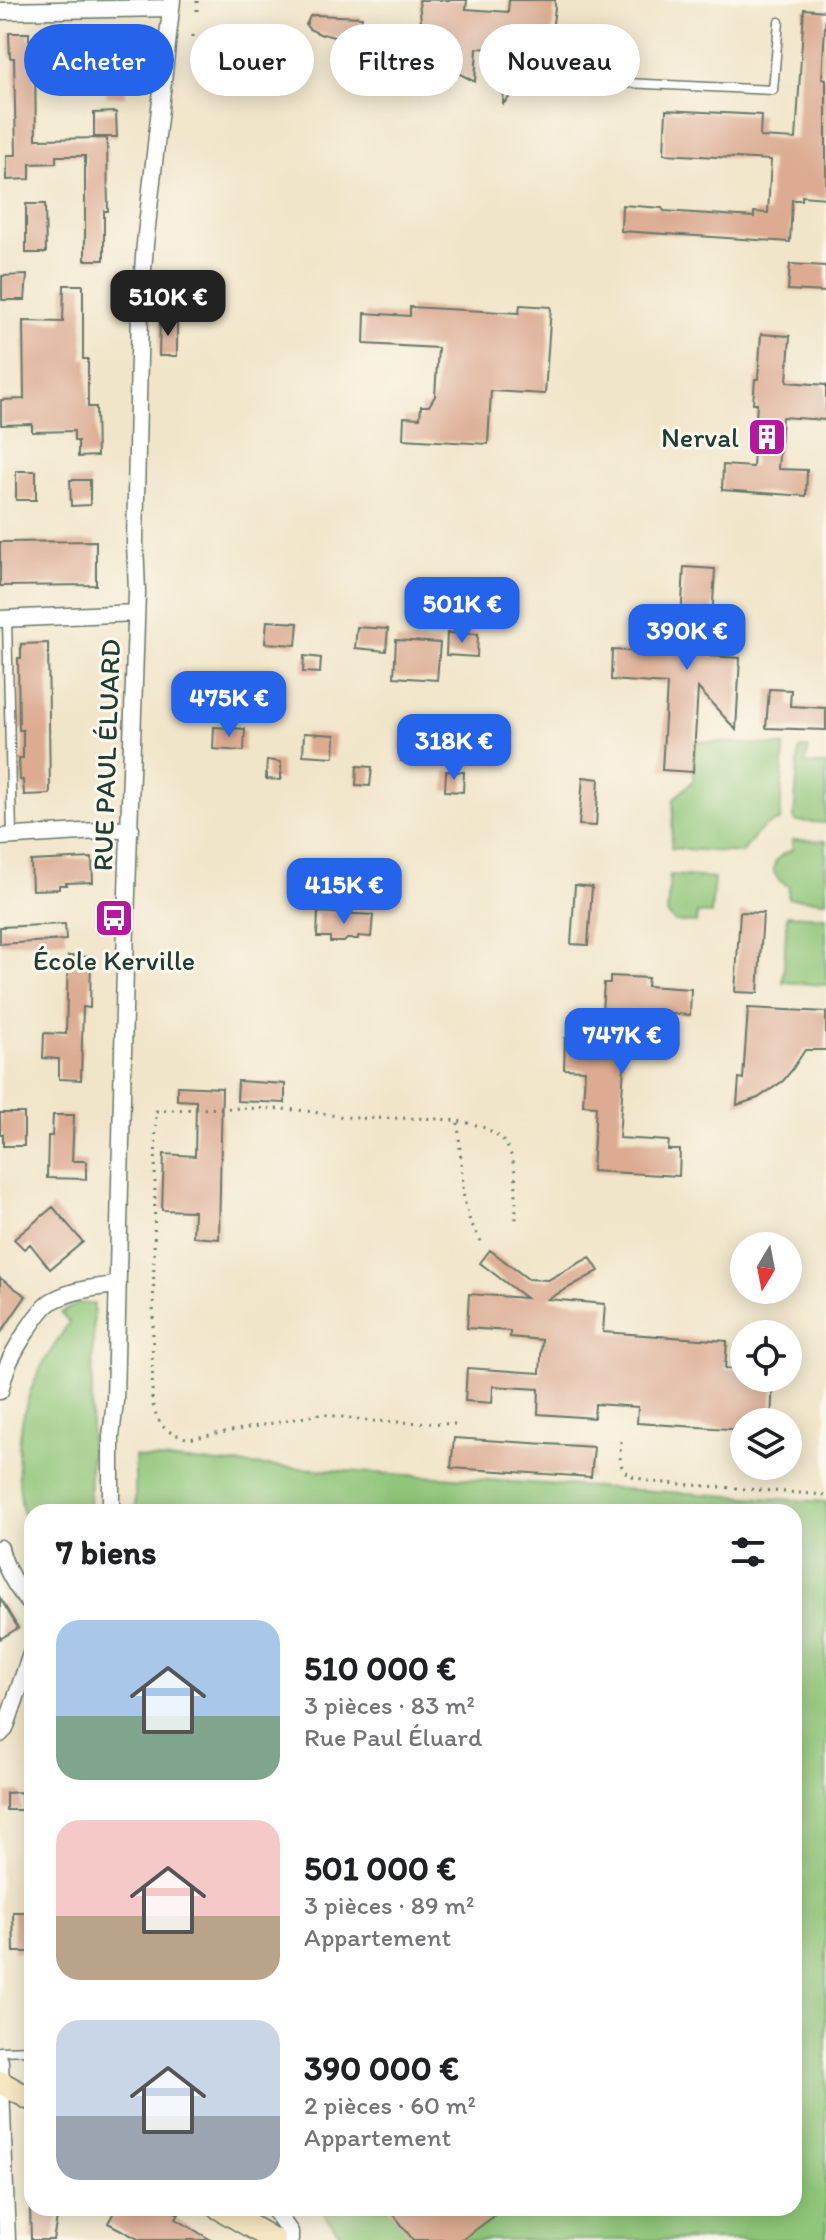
<!DOCTYPE html>
<html lang="fr">
<head>
<meta charset="utf-8">
<style>
	body { margin:0; font-family:Itim,sans-serif; background:#f2f2f2; color:#202124; height:100vh; display:flex; flex-direction:column; font-size:30px; white-space:nowrap }
	* { box-sizing:border-box; margin:0 }
	p { font-size:26px; color:#757577 }
	.icon { flex:none; width:44px; height:44px; fill:none; stroke:currentColor; stroke-width:2; stroke-linecap:round; stroke-linejoin:round }
	.map { position:relative; flex:1; overflow:hidden }
	.side { position:absolute; left:24px; top:1504px; width:778px; height:712px; display:flex; flex-direction:column; background:#fff; border-radius:24px; box-shadow:0 4px 20px #0003 }
	.side>* { flex:none }
	.top-card { position:absolute; left:24px; top:24px; width:778px; height:72px; display:flex; gap:16px }
	.needle { width:52px; rotate:190deg }
	.tools { position:absolute; left:730px; top:1232px; display:grid; gap:16px }
	.tools a { display:grid; place-items:center; width:72px; height:72px; border-radius:50%; background:#fff; box-shadow:0 4px 20px #0003; font-size:40px }
	.price { position:absolute; translate:-50% -68px; padding:0 18px; border-radius:16px; background:#2563eb; color:#fff; font-size:26px; line-height:52px; filter:drop-shadow(0 2px 4px #0008) }
	.price::after { content:''; position:absolute; left:50%; top:48px; width:24px; height:18px; margin-left:-12px; background:inherit; clip-path:polygon(0 0,100% 0,50% 100%) }
	.price.current { background:#222; color:#fff }
	ul { padding:0; list-style:none }
	li { display:flex; align-items:center; gap:24px; height:200px; padding:0 32px }
	li span { display:grid; place-items:center; flex:none; width:224px; height:160px; border-radius:24px; color:#555 }
	li>.icon { margin-inline-start:auto }
	span .icon { width:96px; height:96px; fill:#fffc; stroke-width:1 }
	li b { font-size:34px }
	h2 { display:flex; justify-content:space-between; align-items:center; height:96px; padding:0 32px; font-size:34px }
	.pill { padding:0 28px; border-radius:36px; background:#fff; box-shadow:0 4px 20px #0003; font-size:28px; line-height:72px }
	.pill.current { background:#2563eb; color:#fff }
	.map>svg:first-child { display:block }
	.green { fill:#90c679; stroke:#588256; stroke-width:2 }
	.building { fill:#dcab92 }
	.lines { fill:none; stroke-linecap:round; stroke-linejoin:round }
	.lane-casing { stroke:#687868; stroke-width:11 }
	.street-casing { stroke:#687868; stroke-width:19 }
	.secondary-casing { stroke:#687868; stroke-width:25 }
	.path { stroke:#687868; stroke-width:3; stroke-dasharray:2 6; stroke-linecap:butt }
	.lane { stroke:#fff; stroke-width:8 }
	.street { stroke:#fff; stroke-width:16 }
	.secondary { stroke:#f7e8c3; stroke-width:22 }
	.labels { text-anchor:middle; stroke-width:6; stroke-linejoin:round; paint-order:stroke }
	.poi-label { font-size:28px; fill:#1f3d34; stroke:#fbf7ec; text-anchor:end }
	.street-label { font-size:28px; fill:#1f3d34; stroke:#fbf7ec }
</style>
</head>
<body>
<div class="map">
<svg width="826" height="2240" viewBox="0 0 826 2240">
	<rect width="100%" height="100%" fill="#fbf7ec"/>
	<filter id="ink" filterUnits="userSpaceOnUse"><feTurbulence type="fractalNoise" baseFrequency=".0125" numOctaves="2"/><feDisplacementMap in="SourceGraphic" scale="16" xChannelSelector="R" yChannelSelector="G"/><feConvolveMatrix kernelMatrix="1 2 1 2 8 2 1 2 1" color-interpolation-filters="sRGB"/></filter>
	<filter id="wash" filterUnits="userSpaceOnUse"><feTurbulence type="fractalNoise" baseFrequency=".006" numOctaves="4" result="noise"/><feDisplacementMap in="SourceGraphic" scale="32" xChannelSelector="R" yChannelSelector="G"/><feGaussianBlur stdDeviation="1.8" result="paint"/><feColorMatrix in="noise" values="0 0 0 0 0 0 0 0 0 0 0 0 0 0 0 0 0 1.4 0 .05"/><feComposite in="paint" operator="in"/></filter>
	<g filter="url(#wash)">
		<rect width="100%" height="100%" fill="#f1e5c9"/>
		<!-- green -->
		<path class="green" d="M695,741L784,746L780,821C762,822 752,840 742,853L671,848L674,799L693,781Z
			M801,748H809L805,764L826,765V823L796,821L794,818L799,750Z
			M793,840L826,841V901L788,898L789,886C767,877 770,857 792,850Z
			M670,875L714,878L711,914L697,913L696,923L675,922L667,914Z
			M787,915L826,917V985L783,982Z
			M79,1303L94,1304L89,1512H32V1544H30C14,1487 12,1424 40,1369C49,1353 60,1338 69,1322L61,1313Z
			M135,1456L141,1458L826,1502V2240H345L320,2208H794V1512H135Z"/>
		<g id="blocks">
			<!-- building -->
			<path class="building" d="M419,0H467L466,9L508,12L509,0H555V8L552,31L541,59L526,80L503,104L506,50L477,48L475,82L458,73L442,61L427,40L421,22Z
				M804,9L826,11L822,78L826,79V198L802,196V200H792L790,242L621,231L622,205L662,208L664,211L754,217V212L768,213L771,160L664,154L666,110L761,115L760,137L796,139Z
				M314,15L362,17L360,31L355,38L348,41L323,34L322,35L309,29L306,25L310,16Z
				M115,31V56H95V32Z
				M9,33H29V40L58,41V63H35L36,139L107,138L108,211H104V260H85V156H56V163L30,164V179L7,180V155H16L14,58H10Z
				M106,72H125L126,96L106,97Z
				M116,112L117,137H94V113Z
				M26,204H45L46,253H26Z
				M790,264L826,266V292L788,290Z
				M27,275L25,300H2V276Z
				M64,285H83V359H88V407H96L97,456L78,457V441H74V431L32,432V424L1,425V400L24,399L23,321L63,322Z
				M520,305L551,307L545,394L491,391L488,444L403,439L404,417L420,418L421,406H429L435,396L438,348L364,344L365,313L410,316V307L519,313Z
				M160,319H177V356H159Z
				M761,334L790,336L787,382L826,385V420L782,417L778,469L807,470L806,496L722,490L723,465L753,467L757,403H753L755,379H758Z
				M16,471H36V500H16Z
				M70,480H90V505L71,506Z
				M96,541V585L0,586V542Z
				M684,567L715,569L710,656L740,658L736,730L698,688L693,772L662,770L667,684L611,680L612,650L679,654Z
				M267,621L298,623L296,645L265,643Z
				M357,627L388,629L386,651L355,648Z
				M447,633L478,634L477,657L446,655Z
				M396,640L440,643L437,680L394,677Z
				M48,643L50,794L24,795L23,780H20L19,758H23V730H19L18,658H21V644Z
				M304,656L321,658L320,673L303,672Z
				M769,689L791,690L790,706L826,708V730L766,728Z
				M214,727L245,729L244,751L213,749Z
				M304,733L335,735L334,757L303,755Z
				M403,733L437,736L435,763L401,761L402,752L400,748Z
				M267,760L281,762V780L266,779Z
				M357,766L372,767L370,786L356,785Z
				M446,771L464,772L463,792L445,791Z
				M583,777L599,779L596,826L579,825Z
				M92,858L93,882L66,883L67,885H59V889L32,890L31,861Z
				M575,885L592,887L588,945L571,944Z
				M318,912L373,915L371,937L358,936V939H347L344,942H330V937H317Z
				M740,912L763,913L758,993L735,992Z
				M65,924L66,940L0,944V927Z
				M68,956L91,957L90,1008L83,1007L81,1080L59,1079V1059L43,1058L44,1033L66,1034Z
				M610,976L648,978L647,986L691,989L690,1015L628,1011L619,1138L669,1141L668,1150H680L679,1176L592,1171L596,1106L583,1105L585,1070L564,1069L565,1038L600,1040L604,983H610Z
				M748,1008L826,1012V1050H805L792,1070L783,1081L758,1098L737,1105L739,1078L743,1079Z
				M238,1081L285,1084V1103L237,1101Z
				M177,1086L222,1088L219,1239L193,1237L194,1211L162,1210L164,1154L195,1156L196,1101L177,1100Z
				M0,1113H24V1146H3V1134H0Z
				M53,1115H74L72,1161H86V1179L47,1178L48,1136H52Z
				M53,1207L83,1242L50,1269L30,1244L24,1249L14,1239Z
				M490,1250L528,1279L548,1280L590,1257L599,1271L548,1299L605,1304L603,1332L727,1341L725,1369H744V1378H773L771,1422H744V1430L637,1423L638,1407L595,1404L594,1418L538,1414L539,1389L493,1386L492,1403L465,1401L467,1368L540,1373L542,1340L510,1337V1331L467,1328L469,1294L526,1298L480,1263Z
				M0,1278L26,1296L0,1334Z
				M454,1438L594,1447L591,1477L451,1468Z
				M0,1598L18,1628L0,1639Z
				M21,1792L22,1810H6V1793Z
				M13,1912H28L30,1952H14Z
				M30,2208H52V2213H58L53,2240H31Z
				M113,2208H167L179,2214L176,2219L211,2240H140L108,2223L115,2210H118Z
				M389,2208H505L462,2240H413Z"/>
		</g>
	</g>
	<g filter="url(#ink)">
		<use href="#blocks" fill-opacity="0" stroke="#687868" stroke-width="2"/>
		<g class="lines">
			<defs>
				<path id="lane" d="M604,82L773,90L779,22
					M7,619L12,836
					M0,2051L32,2050"/>
				<path id="street" d="M0,11L171,8
					M0,619L136,613
					M0,837L131,829
					M0,1391C2,1383 4,1375 7,1367C13,1352 39,1308 52,1301C72,1290 96,1287 118,1285
					M111,1512V1437L115,1401L126,923L137,592L135,542L140,310L145,244L172,0
					M0,1548C5,1569 18,1590 32,1606
					M0,1734L5,1729L32,1651
					M0,2061L7,2240
					M273,2208L290,2232V2240"/>
				<path id="secondary" d="M0,2082L32,2100
					M219,2208L274,2240"/>
			</defs>
			<!-- lane casing -->
			<use href="#lane" class="lane-casing"/>
			<!-- street casing -->
			<use href="#street" class="street-casing"/>
			<!-- secondary casing -->
			<use href="#secondary" class="secondary-casing"/>
			<!-- path -->
			<path class="path" d="M197,11V0
				M193,37V33
				M458,1123L464,1200L470,1221L482,1243
				M455,1424L372,1421L321,1414L189,1439C163,1431 160,1428 152,1402L156,1111C203,1108 250,1107 297,1110C318,1112 338,1117 358,1118C396,1120 467,1112 497,1135C521,1153 515,1194 516,1221
				M621,1441C618,1473 622,1474 653,1482L826,1495"/>
			<!-- lane -->
			<use href="#lane" class="lane"/>
			<!-- street -->
			<use href="#street" class="street"/>
			<!-- secondary -->
			<use href="#secondary" class="secondary"/>
		</g>
	</g>
	<!-- icons -->
	<defs>
		<symbol id="building-square" viewBox="-11 -11 22 22"><rect x="-9" y="-9" width="18" height="18" rx="4" fill="#b5179e" stroke="#fbf7ec"/><path d="M-4-6H4V6H1V3H-1V6H-4ZM-2.5-4.3h1.7v1.8h-1.7ZM.8-4.3h1.7v1.8H.8ZM-2.5-1h1.7V.8h-1.7ZM.8-1h1.7V.8H.8Z" fill="#fff"/></symbol>
		<symbol id="bus-square" viewBox="-11 -11 22 22"><rect x="-9" y="-9" width="18" height="18" rx="4" fill="#b5179e" stroke="#fbf7ec"/><path d="M-5-6H5V4H4V6H2V4H-2V6H-4V4H-5ZM-3.5-4V0h7V-4ZM-3.5 1.2v1.5H-2V1.2ZM2 1.2v1.5H3.5V1.2Z" fill="#fff"/></symbol>
	</defs>
	<g fill-rule="evenodd">
		<use href="#building-square" x="745" y="415" width="44" height="44"/>
		<use href="#bus-square" x="92" y="896" width="44" height="44"/>
	</g>
	<g class="labels">
		<!-- poi labels -->
		<g class="poi-label">
			<text x="739" y="447">Nerval</text>
			<text x="114" y="970" text-anchor="middle">École Kerville</text>
		</g>
		<!-- street labels -->
		<g class="street-label">
			<text transform="translate(106 755) rotate(-88)" y="10">RUE PAUL ÉLUARD</text>
		</g>
	</g>
</svg>
<div class="tools">
<a><svg class="needle" viewBox="-14 -14 28 28"><path d="M0-13l5 13h-10z" fill="#e53935"/><path d="M0 13l5-13h-10z" fill="#757577"/></svg></a>
<a><svg class="icon" aria-label="locate" viewBox="0 0 24 24"><circle cx="12" cy="12" r="6"/><path d="M12 2v4M12 18v4M2 12h4M18 12h4"/></svg></a>
<a><svg class="icon" aria-label="layers" viewBox="0 0 24 24"><path d="M12 4l9 5-9 5-9-5zM3 14l9 5 9-5"/></svg></a>
</div>
<b class="price current" style="left:168px;top:338px">510K €</b>
<b class="price" style="left:462px;top:645px">501K €</b>
<b class="price" style="left:687px;top:672px">390K €</b>
<b class="price" style="left:229px;top:739px">475K €</b>
<b class="price" style="left:454px;top:782px">318K €</b>
<b class="price" style="left:344px;top:926px">415K €</b>
<b class="price" style="left:622px;top:1076px">747K €</b>
<div class="top-card">
<a class="pill current">Acheter</a>
<a class="pill">Louer</a>
<a class="pill">Filtres</a>
<a class="pill">Nouveau</a>
</div>
<section class="side">
<h2>7 biens<svg class="icon" aria-label="filters" viewBox="0 0 24 24"><path d="M4 7h16M4 17h16"/><circle cx="9" cy="7" r="2"/><circle cx="15" cy="17" r="2"/></svg></h2>
<ul>
<li><span style="background:linear-gradient(#a9c7e8 60%,#7fa58c 0)"><svg class="icon" aria-label="home" viewBox="0 0 24 24"><path d="M3 11l9-7 9 7M6 9v11h12V9"/></svg></span><div><b>510 000 €</b><p>3 pièces · 83 m²</p><p>Rue Paul Éluard</p></div></li>
<li><span style="background:linear-gradient(#f6c9c9 60%,#b9a48a 0)"><svg class="icon" aria-label="home" viewBox="0 0 24 24"><path d="M3 11l9-7 9 7M6 9v11h12V9"/></svg></span><div><b>501 000 €</b><p>3 pièces · 89 m²</p><p>Appartement</p></div></li>
<li><span style="background:linear-gradient(#c9d6e8 60%,#9aa5b1 0)"><svg class="icon" aria-label="home" viewBox="0 0 24 24"><path d="M3 11l9-7 9 7M6 9v11h12V9"/></svg></span><div><b>390 000 €</b><p>2 pièces · 60 m²</p><p>Appartement</p></div></li>
</ul>
</section>
</div>
</body>
</html>
